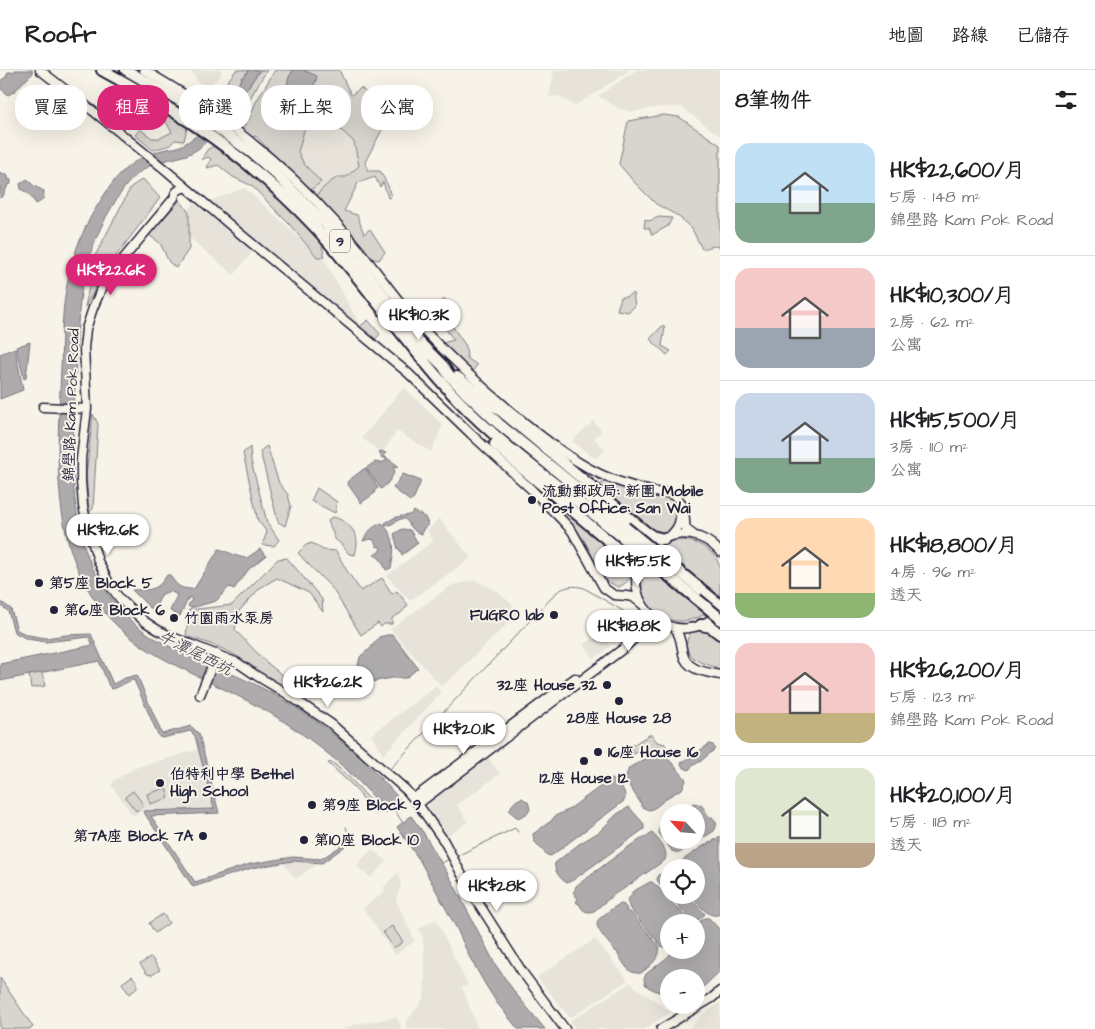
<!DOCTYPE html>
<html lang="zh-TW">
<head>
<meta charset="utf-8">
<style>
	body { margin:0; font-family:"Architects Daughter","LXGW WenKai TC",sans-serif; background:#f2f2f2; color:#202124; height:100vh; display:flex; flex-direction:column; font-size:19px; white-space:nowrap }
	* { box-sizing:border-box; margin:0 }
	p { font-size:16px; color:#757577 }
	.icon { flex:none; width:28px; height:28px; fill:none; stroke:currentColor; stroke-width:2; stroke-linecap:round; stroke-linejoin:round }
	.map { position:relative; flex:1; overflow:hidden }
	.sheet { display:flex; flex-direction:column; background:#fff; width:375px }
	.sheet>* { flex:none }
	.hud { position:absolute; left:15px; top:15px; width:475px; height:45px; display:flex; gap:10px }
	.needle { width:32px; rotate:296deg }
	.controls { position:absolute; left:660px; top:734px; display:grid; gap:10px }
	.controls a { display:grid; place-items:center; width:45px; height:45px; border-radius:50%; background:#fff; box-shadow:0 5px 20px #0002; font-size:25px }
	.price { position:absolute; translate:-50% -42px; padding:0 11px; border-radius:18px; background:#fff; color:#222; font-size:16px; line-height:32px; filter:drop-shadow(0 1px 2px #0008) }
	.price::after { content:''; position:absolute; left:50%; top:30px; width:15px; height:11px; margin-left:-8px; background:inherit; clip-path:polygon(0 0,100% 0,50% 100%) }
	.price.current { background:#db2777; color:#fff }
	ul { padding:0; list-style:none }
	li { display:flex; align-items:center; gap:15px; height:125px; padding:0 15px }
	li+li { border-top:1px solid #e0e0e0 }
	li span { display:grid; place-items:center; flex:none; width:140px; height:100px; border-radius:15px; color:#555 }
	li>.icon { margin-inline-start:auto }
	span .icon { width:60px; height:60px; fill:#fffc; stroke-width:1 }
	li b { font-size:21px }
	h2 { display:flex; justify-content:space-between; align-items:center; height:60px; padding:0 15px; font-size:21px }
	.chip { padding:0 18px; border-radius:20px; background:#fff; box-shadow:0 5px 20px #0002; font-size:18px; line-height:45px }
	.chip.current { background:#db2777; color:#fff }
	header { display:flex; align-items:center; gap:30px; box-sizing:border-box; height:70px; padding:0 25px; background:#fff; border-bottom:1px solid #e0e0e0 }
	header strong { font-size:24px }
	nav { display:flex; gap:28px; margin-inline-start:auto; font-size:18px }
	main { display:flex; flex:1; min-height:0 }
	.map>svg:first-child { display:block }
	.built { fill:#e7e3db }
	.green { fill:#d8d5cf; stroke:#7d7c85 }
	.water { fill:#aeabad; stroke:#76747f }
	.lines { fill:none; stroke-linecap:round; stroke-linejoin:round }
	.stream { stroke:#76747f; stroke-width:1 }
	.secondary-casing { stroke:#22223b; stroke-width:11 }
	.highway-casing { stroke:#22223b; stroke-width:14 }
	.secondary { stroke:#f7f3e8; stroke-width:8 }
	.highway { stroke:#f7f3e8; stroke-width:10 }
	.highway-bridge-casing { stroke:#22223b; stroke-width:14; stroke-linecap:butt }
	.highway-bridge { stroke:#f7f3e8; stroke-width:10 }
	.poi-dot { fill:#22223b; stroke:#f7f3e8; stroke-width:2 }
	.labels { text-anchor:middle; stroke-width:4; stroke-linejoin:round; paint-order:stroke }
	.shield { fill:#f7f3e8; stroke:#62616f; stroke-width:1 }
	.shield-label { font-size:14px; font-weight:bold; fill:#22223b }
	.street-label { font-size:15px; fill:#22223b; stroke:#f7f3e8 }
	.poi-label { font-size:15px; font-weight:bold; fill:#22223b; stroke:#f7f3e8; text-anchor:start }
	.water-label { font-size:16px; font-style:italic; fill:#535263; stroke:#f7f3e8 }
</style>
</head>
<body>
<header>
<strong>Roofr</strong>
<nav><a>地圖</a><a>路線</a><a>已儲存</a></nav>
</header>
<main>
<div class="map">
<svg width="720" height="959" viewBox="0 0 720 959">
	<rect width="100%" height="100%" fill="#f7f3e8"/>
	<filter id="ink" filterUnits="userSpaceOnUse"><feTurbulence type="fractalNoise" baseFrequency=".02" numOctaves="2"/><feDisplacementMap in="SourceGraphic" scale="10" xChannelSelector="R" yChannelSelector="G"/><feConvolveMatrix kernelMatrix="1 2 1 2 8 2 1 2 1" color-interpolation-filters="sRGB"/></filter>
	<g filter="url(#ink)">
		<!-- built -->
		<path class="built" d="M191,0H221V5L209,16L198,12Z
			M554,0H630L594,24L579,33L575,36L559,26L549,27Z
			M636,0H720V66L681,37H661L630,42L618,38L598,26Z
			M326,45L354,72L359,96L346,107H338L312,132L304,125L321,112L304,94L298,82L307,50Z
			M245,118L326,192L361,257L209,131Z
			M194,133L253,181L234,205L175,156Z
			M404,317L443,355L431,382L397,361L382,383L362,368Z
			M593,351L602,361L594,368L605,380L596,388L590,385L572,371Z
			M439,448L471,488L410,531L387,506L433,471L427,461Z
			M474,510L496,520L520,542L442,617L390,559L452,515Z
			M600,565L611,576L594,589L584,574Z
			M436,616L441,623L383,685L371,665Z
			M199,679L214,739L140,742L133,746L112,716V714L113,711L135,698Z
			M487,686L500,704L457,735L468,752L447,766L429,739V734L431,729Z
			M372,779L386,791L371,808L356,796Z
			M293,791L319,793L295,809L284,793Z
			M398,802L401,814L396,830L415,871L395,885L363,838L386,821L383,818Z
			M436,849L468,916L462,917L478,959H408L405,953L418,937L424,927L425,905L423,868L419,859Z
			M595,869L628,910L570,948L537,907Z
			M630,913L671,942L644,959H575L570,951Z
			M720,933V959H692L691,958L702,945Z
			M396,947L402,959H343L357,954Z"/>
		<!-- green -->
		<path class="green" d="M236,0H249L226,30L220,35L217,32L216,34L218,37L217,39L214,38L215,28Z
			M260,0H267L250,28L238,54L241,60L250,47L256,32L275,0H339L351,25L361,18L390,45L365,92L368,101H380L388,116L391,127L388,128L383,112L380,117L375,107L358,113L344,141L357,145L364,164L370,159L385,182L379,190L358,186L312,132L321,120L329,113L338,107H346L359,96L354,72L326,46L307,50L298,82L304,94L321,112L304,125L263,87V84L271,82L256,66L242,70L229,59L234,51L227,47L233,37L236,34Z
			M173,43L180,48L187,58L184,71L175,70L170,75L153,80L135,65L140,59L152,68H160L172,62L164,49Z
			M664,45L679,47L720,75V177L714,176L702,179L692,159L678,146L656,134L634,112L619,94L628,51Z
			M213,76L236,93L254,104L288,136L320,169L325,187H317L291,156L252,116L233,107L218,95L207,98L211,89L208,87L201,90L207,80Z
			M143,109L160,128L106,199L85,237L95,186L131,117Z
			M180,130L189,143V179L176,198L169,192L160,173L149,165Z
			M659,147L672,148L668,156L652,165L649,158H644L645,149L649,151Z
			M633,223L635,236L628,242L617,240L621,227H625Z
			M444,229L449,232L444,236L446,247L466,276L467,288L477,295L467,309L449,291L431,279L446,272L454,270L434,244L430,237L436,238Z
			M368,250L380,264L374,271L358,258Z
			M663,255L665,257L662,276L671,281L667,285L650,269Z
			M93,344L98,354L93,439L89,442L86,405Z
			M267,376L279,413L288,425L291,436L285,456L278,452L260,381Z
			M250,377L251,391L267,452L279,470L274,476L262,475L267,462L258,451L243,383Z
			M611,411C623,415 636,419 648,424C654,427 661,426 667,428C687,436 677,467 654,464L598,418L602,413Z
			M317,418L337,432L335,443L311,431Z
			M536,418H541C557,431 626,484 631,500C633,509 626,513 619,517C601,511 599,499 591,483C588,476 583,469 579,463C567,446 552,432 536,418Z
			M332,447C343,448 357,460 357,472C357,476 356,481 355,485L349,484L342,475L335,469L328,451Z
			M677,470C694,469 717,479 720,499C720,507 720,516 720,523L718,527L659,477L669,472Z
			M312,473L323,480L336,481L347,501L361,521L382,508L392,524L397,521L408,535L401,543L392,548V554H384L381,557L378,553L361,565L332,518L308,494L298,483L306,475Z
			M287,488L322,529L323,542L309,523L277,508L260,518L239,541L235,560L266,592L303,622C278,623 254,595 233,584C219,576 201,571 186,566L189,540L232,535L278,489Z
			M644,494L705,544C668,565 631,536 644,494Z
			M706,560L720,570V598C701,594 676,586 691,562Z
			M42,602L45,616L31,618L29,605Z
			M649,665H652L657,672L665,674L667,680L661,681L657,677L652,683L646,679L633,684L631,676Z
			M332,692C350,707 366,724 380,743H374L354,717L328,693Z
			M166,718L169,728L150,734L147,724Z
			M133,721L144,735L136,741L125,727Z
			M163,844L169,853L155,863L149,853Z
			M392,856L403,872L394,878L383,862Z
			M151,887L160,900L152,905L147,904L140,894Z
			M132,906L137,912V916L135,920L129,924L122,913Z
			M0,908L33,957L30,959H0Z"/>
		<!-- water -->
		<path class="water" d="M15,0H32L33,3L26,10L24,11L15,21L8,25L0,18V11L6,7L8,2H13Z
			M249,0H260L236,34L233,37L227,47L217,39L218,37L217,36L226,30L242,9L241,7H243Z
			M293,0H303L317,6C314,23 304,23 290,25L286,19L289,7Z
			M199,64L208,70C204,73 201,77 198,79C184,89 167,88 152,95C141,100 132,108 125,117C107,141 92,173 85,201C77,238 77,275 75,312C73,368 68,425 85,479C94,505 110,531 130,550C163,580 213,594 252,613C309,640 360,682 401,731L385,743C382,735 375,729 369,722C354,706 339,692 322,679C306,666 288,654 270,643C240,626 208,612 177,596C158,586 140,576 124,562C46,495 57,391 61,299C62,281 61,263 63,245C66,204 78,164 101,130C110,116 119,102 133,93C142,87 152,83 162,80C168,78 174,79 180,76C186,74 193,68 199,64Z
			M0,102L8,106V109L11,110V114L8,115L3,126L0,128Z
			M27,109L34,116L44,121C44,128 43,131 36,134L29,124L21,119L20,114Z
			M30,272L26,308L24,309L16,277Z
			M15,278L23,320L0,329V284Z
			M381,381L386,383L384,386L397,395V398L394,397L393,398L395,401C391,409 388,414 381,419L366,398L375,392L380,393L386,391V388H382L379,383Z
			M365,398L378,418L374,421L375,423L361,433L347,413L348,411Z
			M403,404L421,411L413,430L410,431L393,418Z
			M414,441L418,444H421L423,447H425L427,452L429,454L423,459L422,464C412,462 411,455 405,449H400L390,455H385V453C389,451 393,448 397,447C405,445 409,447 414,441Z
			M382,453C396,468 395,479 391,498L386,500C383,493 381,488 374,485L379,482L381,479L379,476L377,477L374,470L371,469L363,471C366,463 373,456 382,453Z
			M402,459L410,460L418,473L402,485L400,480L398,479L394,464Z
			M219,479C230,482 235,487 247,488L260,479L266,486L249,499L234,519L229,517L216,531L191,538L188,536L192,529L189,527L180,546L170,541L177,525L170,521L162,524L154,540L149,537L132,520C149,519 156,523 167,505H170C177,517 181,519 194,519Z
			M0,531L11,539L17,560L28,565L46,568L66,565L91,564L113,614L125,608L137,605L162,664L191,656L199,664L219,743L151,746L195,812L250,794L293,787L321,789L341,776L346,767L349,768L344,777L322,793L293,791L252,798L193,817L143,741L214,739L195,666L190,661L163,668L159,667L134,610C126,611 119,618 112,619L109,616L99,591L0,611V594L93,575L89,567L46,572L27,569L14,562L8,541L0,535Z
			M387,565H393L418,598L406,608H392L371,612L358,596L360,587L365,582L369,580L379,567Z
			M709,674L713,675L715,679L701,691L692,696L689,700C686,699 682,697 681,694L682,692L691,687Z
			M660,683L665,685L685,708L686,711L682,719L668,727L656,737L650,740L646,739L642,737L640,732L626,711V706L629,698L632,696L655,684Z
			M612,709C620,713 628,723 624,731L551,786L547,785L534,771L533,764L551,751L555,746L568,740L605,713Z
			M522,728L528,732L530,739L528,743L518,748L509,741C512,734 515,730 522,728Z
			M694,733C707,736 702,739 709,746C710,747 711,747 712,747C718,752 717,756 714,761L679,783L672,781L659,763V759L660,756L669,749V770H696V742H679L684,741L686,738Z
			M629,737L644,754V759L573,810L567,813C561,810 553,800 555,793L579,774L599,762L617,744Z
			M411,746L423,762L452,811L495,894L516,924L545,959H518L497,933L485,914L469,886L457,859L420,791L397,757Z
			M652,763C659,770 669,780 665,790L622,820L616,823L594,841L590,842C584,842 581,839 579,833L578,834L576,832L578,829L573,822L575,820L576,816L631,775Z
			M720,767V844C709,850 698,833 691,825H696V798L673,797L700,778Z
			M663,803L669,807V825L657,810L658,805Z
			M650,812H652L658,817L689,851V852H669L668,877H662L630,839L627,830L632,825V822Z
			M669,825H687L705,844L696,852L689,848Z
			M621,834L624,835L627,839L626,841L631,843L659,876C662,887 649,897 641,903C628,905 625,894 618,885V882L615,881C611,875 597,861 597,854C597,850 601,847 604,845C610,840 615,836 621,834Z
			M704,848H709L720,860V901L696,924V908H669V927L648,917L645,914L644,909L646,904L669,886L672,880H696V857L697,854Z"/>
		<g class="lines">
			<!-- stream -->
			<path class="stream" d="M389,700L557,522C566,516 574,515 584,518L630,545H635
				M381,710L385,705
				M393,738L403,753
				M346,757L349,765L348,769
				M455,787L515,758L518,762
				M442,793L449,789"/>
			<defs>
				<path id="secondary" d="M40,0L93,41L168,102L237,161L408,303L471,364L532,420L562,450L572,461L604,518L614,525L627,526L633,527L642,534
					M144,0C164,12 185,24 205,38C254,71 299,111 338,155C367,187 391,223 419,255C451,289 484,319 519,348C543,368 567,387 594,401C613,411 634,417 655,422C660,423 665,422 670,424C674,425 679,429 681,433C686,441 684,450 686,459L695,466
					M183,118C177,120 175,122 174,128L118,195L107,210L100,222L93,238L86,259L84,278L87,339L81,389V412L83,436L87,455L98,491L111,517L120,529L144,551L158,560L170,566L238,593L257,606L284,622L330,653L406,720L418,734L444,771L470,820L523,903L565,959
					M43,337L87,339
					M670,466C677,459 681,453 680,443
					M719,541C681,586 613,535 644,485C651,474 663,467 676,465C693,462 709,469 720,482
					M675,558C681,567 681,574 683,584C687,601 707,602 720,605
					M636,562C642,556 645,550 646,541
					M200,625L217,584
					M414,728L575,608
					M418,734L624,578C635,569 646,554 662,554
					M661,959L712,928L720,921"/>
				<path id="highway" d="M102,0C133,17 164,34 193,54C237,83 278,118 314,156C365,211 406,275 458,330C507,381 566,421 620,465
					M126,0L180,31L252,83L276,104L326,154L362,197L417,270L443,296L449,305L466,323L499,354L625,457
					M457,307L501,341L646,462L652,466L664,469
					M495,374L524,400L628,487L633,493L637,500
					M664,489L720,535
					M658,497L697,529
					M701,555L711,557L720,564"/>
			</defs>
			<!-- secondary casing -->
			<use href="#secondary" class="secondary-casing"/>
			<!-- highway casing -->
			<use href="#highway" class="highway-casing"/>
			<!-- secondary -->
			<use href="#secondary" class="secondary"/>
			<!-- highway -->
			<use href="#highway" class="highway"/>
			<defs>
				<path id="highway-bridge" d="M625,457L664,489
					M620,465L658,497
					M697,529L720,548"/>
			</defs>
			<!-- highway-bridge casing -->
			<use href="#highway-bridge" class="highway-bridge-casing"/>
			<!-- highway-bridge -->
			<use href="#highway-bridge" class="highway-bridge"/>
		</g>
	</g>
	<!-- markers -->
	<g class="poi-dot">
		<circle cx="532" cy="430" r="5"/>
		<circle cx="39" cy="513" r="5"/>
		<circle cx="54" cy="540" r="5"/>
		<circle cx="554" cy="545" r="5"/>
		<circle cx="174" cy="548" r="5"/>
		<circle cx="607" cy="615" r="5"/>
		<circle cx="619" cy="631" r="5"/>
		<circle cx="598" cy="682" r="5"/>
		<circle cx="584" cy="691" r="5"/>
		<circle cx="160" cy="713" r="5"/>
		<circle cx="312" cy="735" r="5"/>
		<circle cx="203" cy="766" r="5"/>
		<circle cx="304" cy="770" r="5"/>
	</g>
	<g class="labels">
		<!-- shield labels -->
		<rect class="shield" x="330" y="159.5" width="20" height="23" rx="4"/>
		<g class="shield-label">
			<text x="340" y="176">9</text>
		</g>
		<!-- street labels -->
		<g class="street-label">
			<text transform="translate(71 335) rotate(-88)" y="5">錦壆路 Kam Pok Road</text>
		</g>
		<!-- poi labels -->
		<g class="poi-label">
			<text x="542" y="426">流動郵政局: 新圍 Mobile<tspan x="542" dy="17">Post Office: San Wai</tspan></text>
			<text x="49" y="518">第5座 Block 5</text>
			<text x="64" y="545">第6座 Block 6</text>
			<text x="544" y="550" text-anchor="end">FUGRO lab</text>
			<text x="184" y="553">竹園雨水泵房</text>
			<text x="597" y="620" text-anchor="end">32座 House 32</text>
			<text x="619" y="653" text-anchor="middle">28座 House 28</text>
			<text x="608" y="687">16座 House 16</text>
			<text x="170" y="709">伯特利中學 Bethel<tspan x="170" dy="17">High School</tspan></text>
			<text x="584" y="713" text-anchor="middle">12座 House 12</text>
			<text x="322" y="740">第9座 Block 9</text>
			<text x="193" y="771" text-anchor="end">第7A座 Block 7A</text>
			<text x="314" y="775">第10座 Block 10</text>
		</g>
		<!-- water labels -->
		<g class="water-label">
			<text transform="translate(196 582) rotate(27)" y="6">牛潭尾西坑</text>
		</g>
	</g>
</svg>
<div class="controls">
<a><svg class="needle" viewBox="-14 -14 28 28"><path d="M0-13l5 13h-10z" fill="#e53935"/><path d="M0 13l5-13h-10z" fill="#757577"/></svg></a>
<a><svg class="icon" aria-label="locate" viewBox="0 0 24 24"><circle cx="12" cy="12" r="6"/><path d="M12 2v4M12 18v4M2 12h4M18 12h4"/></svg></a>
<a>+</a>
<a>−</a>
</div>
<b class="price current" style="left:111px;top:226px">HK$22.6K</b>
<b class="price" style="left:419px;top:271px">HK$10.3K</b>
<b class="price" style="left:108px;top:486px">HK$12.6K</b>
<b class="price" style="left:638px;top:517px">HK$15.5K</b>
<b class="price" style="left:629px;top:582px">HK$18.8K</b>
<b class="price" style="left:328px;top:638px">HK$26.2K</b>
<b class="price" style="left:464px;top:685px">HK$20.1K</b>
<b class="price" style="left:497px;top:842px">HK$28K</b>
<div class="hud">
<a class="chip">買屋</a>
<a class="chip current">租屋</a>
<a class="chip">篩選</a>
<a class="chip">新上架</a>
<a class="chip">公寓</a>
</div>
</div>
<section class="sheet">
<h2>8筆物件<svg class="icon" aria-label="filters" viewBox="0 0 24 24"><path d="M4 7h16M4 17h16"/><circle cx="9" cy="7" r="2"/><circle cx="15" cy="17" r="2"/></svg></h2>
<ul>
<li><span style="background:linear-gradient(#bfe0f5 60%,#7fa58c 0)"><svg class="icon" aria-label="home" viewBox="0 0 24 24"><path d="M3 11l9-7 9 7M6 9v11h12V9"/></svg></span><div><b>HK$22,600/月</b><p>5房 · 148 m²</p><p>錦壆路 Kam Pok Road</p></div></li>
<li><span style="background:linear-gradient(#f6c9c9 60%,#9aa5b1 0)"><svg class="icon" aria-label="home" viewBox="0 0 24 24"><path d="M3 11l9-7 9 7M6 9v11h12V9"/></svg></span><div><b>HK$10,300/月</b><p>2房 · 62 m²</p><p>公寓</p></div></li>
<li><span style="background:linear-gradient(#c9d6e8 65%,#7fa58c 0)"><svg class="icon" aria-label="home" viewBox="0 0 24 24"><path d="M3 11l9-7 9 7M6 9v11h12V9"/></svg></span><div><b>HK$15,500/月</b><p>3房 · 110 m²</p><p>公寓</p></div></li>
<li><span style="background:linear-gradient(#ffd9b3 75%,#8fb573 0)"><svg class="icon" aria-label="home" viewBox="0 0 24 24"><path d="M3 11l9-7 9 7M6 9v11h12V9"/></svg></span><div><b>HK$18,800/月</b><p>4房 · 96 m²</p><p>透天</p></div></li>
<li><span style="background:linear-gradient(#f6c9c9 70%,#c2b280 0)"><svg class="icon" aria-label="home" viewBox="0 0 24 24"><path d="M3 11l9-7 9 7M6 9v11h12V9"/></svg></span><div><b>HK$26,200/月</b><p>5房 · 123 m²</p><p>錦壆路 Kam Pok Road</p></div></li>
<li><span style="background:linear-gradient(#dfe7d0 75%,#b9a48a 0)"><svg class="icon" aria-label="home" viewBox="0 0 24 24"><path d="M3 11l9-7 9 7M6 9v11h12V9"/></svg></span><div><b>HK$20,100/月</b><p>5房 · 118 m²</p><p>透天</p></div></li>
</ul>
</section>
</main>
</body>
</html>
